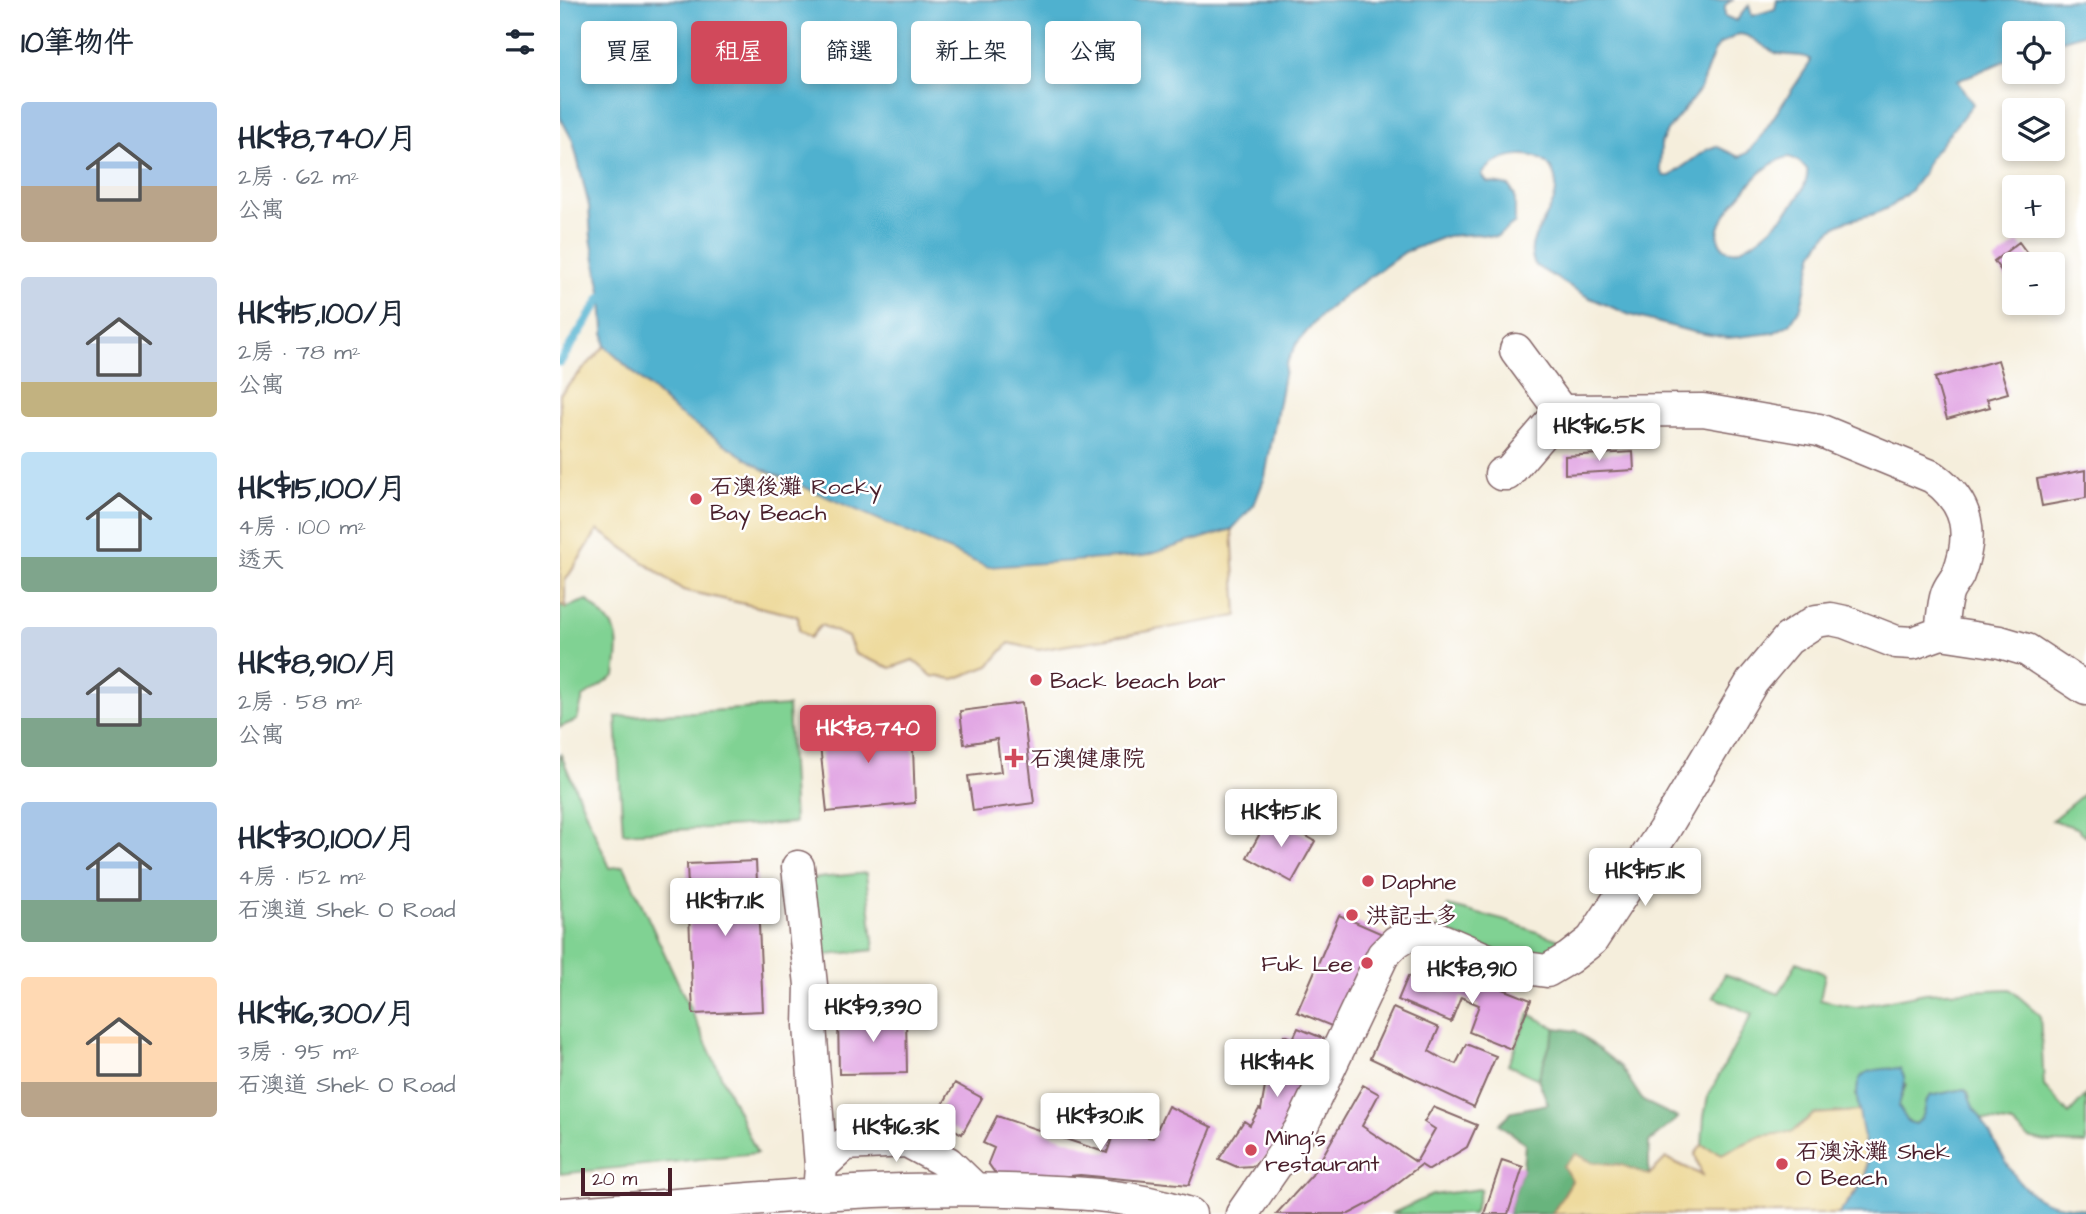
<!DOCTYPE html>
<html lang="zh-TW">
<head>
<meta charset="utf-8">
<style>
	body { margin:0; font-family:"Architects Daughter","LXGW WenKai TC",sans-serif; background:#f6f6f7; color:#1f2937; height:100vh; display:flex; flex-direction:column; font-size:26px; white-space:nowrap }
	* { box-sizing:border-box; margin:0 }
	p { font-size:23px; color:#747a83 }
	.icon { flex:none; width:38px; height:38px; fill:none; stroke:currentColor; stroke-width:2; stroke-linecap:round; stroke-linejoin:round }
	.map { position:relative; flex:1; overflow:hidden }
	.sheet { display:flex; flex-direction:column; background:#fff; width:560px }
	.sheet>* { flex:none }
	.banner { position:absolute; left:21px; top:21px; width:665px; height:63px; display:flex; gap:14px }
	.controls { position:absolute; left:1442px; top:21px; display:grid; gap:14px }
	.controls a { display:grid; place-items:center; width:63px; height:63px; border-radius:7px; background:#fff; box-shadow:0 4px 10px #0003; font-size:35px }
	.scale { position:absolute; left:21px; bottom:18px; width:91px; box-sizing:border-box; padding-left:7px; border:4px solid #4a1f2b; border-top:0; font-size:19px; line-height:24px; white-space:nowrap; color:#4a1f2b; -webkit-text-stroke:5px #fff; paint-order:stroke }
	.price { position:absolute; translate:-50% -60px; padding:0 16px; border-radius:7px; background:#fff; color:#222; font-size:23px; line-height:46px; filter:drop-shadow(0 2px 4px #0008) }
	.price::after { content:''; position:absolute; left:50%; top:42px; width:21px; height:16px; margin-left:-10px; background:inherit; clip-path:polygon(0 0,100% 0,50% 100%) }
	.price.current { background:#d1495b; color:#fff }
	ul { padding:0; list-style:none }
	li { display:flex; align-items:center; gap:21px; height:175px; padding:0 21px }
	li span { display:grid; place-items:center; flex:none; width:196px; height:140px; border-radius:7px; color:#555 }
	li>.icon { margin-inline-start:auto }
	span .icon { width:84px; height:84px; fill:#fffc; stroke-width:1 }
	li b { font-size:30px }
	h2 { display:flex; justify-content:space-between; align-items:center; height:84px; padding:0 21px; font-size:30px }
	.pill { padding:0 24px; border-radius:7px; background:#fff; box-shadow:0 4px 10px #0003; font-size:24px; line-height:63px }
	.pill.current { background:#d1495b; color:#fff }
	main { display:flex; flex:1; min-height:0 }
	.map>svg:first-child { display:block }
	.green { fill:#80d293; stroke:#65785f; stroke-width:2 }
	.forest { fill:#68b47d; stroke:#596a54; stroke-width:2 }
	.sand { fill:#eeda9e; stroke:#9c7c64; stroke-width:2 }
	.water { fill:#50b1cf; stroke:#4d687d; stroke-width:2; fill-rule:evenodd }
	.lines { fill:none; stroke-linecap:round; stroke-linejoin:round }
	.stream { stroke:#50b1cf; stroke-width:9 }
	.building { fill:#e1a4e3 }
	.minor-casing { stroke:#866769; stroke-width:35 }
	.minor { stroke:#fff; stroke-width:32 }
	.poi-dot { fill:#d1495b; stroke:#fff; stroke-width:2.5 }
	.labels { text-anchor:middle; stroke-width:5; stroke-linejoin:round; paint-order:stroke }
	.poi-label { font-size:23px; fill:#4a1f2b; stroke:#fff; text-anchor:start }
</style>
</head>
<body>
<main>
<section class="sheet">
<h2>10筆物件<svg class="icon" aria-label="filters" viewBox="0 0 24 24"><path d="M4 7h16M4 17h16"/><circle cx="9" cy="7" r="2"/><circle cx="15" cy="17" r="2"/></svg></h2>
<ul>
<li><span style="background:linear-gradient(#a9c7e8 60%,#b9a48a 0)"><svg class="icon" aria-label="home" viewBox="0 0 24 24"><path d="M3 11l9-7 9 7M6 9v11h12V9"/></svg></span><div><b>HK$8,740/月</b><p>2房 · 62 m²</p><p>公寓</p></div></li>
<li><span style="background:linear-gradient(#c9d6e8 75%,#c2b280 0)"><svg class="icon" aria-label="home" viewBox="0 0 24 24"><path d="M3 11l9-7 9 7M6 9v11h12V9"/></svg></span><div><b>HK$15,100/月</b><p>2房 · 78 m²</p><p>公寓</p></div></li>
<li><span style="background:linear-gradient(#bfe0f5 75%,#7fa58c 0)"><svg class="icon" aria-label="home" viewBox="0 0 24 24"><path d="M3 11l9-7 9 7M6 9v11h12V9"/></svg></span><div><b>HK$15,100/月</b><p>4房 · 100 m²</p><p>透天</p></div></li>
<li><span style="background:linear-gradient(#c9d6e8 65%,#7fa58c 0)"><svg class="icon" aria-label="home" viewBox="0 0 24 24"><path d="M3 11l9-7 9 7M6 9v11h12V9"/></svg></span><div><b>HK$8,910/月</b><p>2房 · 58 m²</p><p>公寓</p></div></li>
<li><span style="background:linear-gradient(#a9c7e8 70%,#7fa58c 0)"><svg class="icon" aria-label="home" viewBox="0 0 24 24"><path d="M3 11l9-7 9 7M6 9v11h12V9"/></svg></span><div><b>HK$30,100/月</b><p>4房 · 152 m²</p><p>石澳道 Shek O Road</p></div></li>
<li><span style="background:linear-gradient(#ffd9b3 75%,#b9a48a 0)"><svg class="icon" aria-label="home" viewBox="0 0 24 24"><path d="M3 11l9-7 9 7M6 9v11h12V9"/></svg></span><div><b>HK$16,300/月</b><p>3房 · 95 m²</p><p>石澳道 Shek O Road</p></div></li>
</ul>
</section>
<div class="map">
<svg width="1526" height="1214" viewBox="0 0 1526 1214">
	<rect width="100%" height="100%" fill="#fff"/>
	<filter id="ink" filterUnits="userSpaceOnUse"><feTurbulence type="fractalNoise" baseFrequency=".0143" numOctaves="2"/><feDisplacementMap in="SourceGraphic" scale="14" xChannelSelector="R" yChannelSelector="G"/><feConvolveMatrix kernelMatrix="1 2 1 2 8 2 1 2 1" color-interpolation-filters="sRGB"/></filter>
	<filter id="wash" filterUnits="userSpaceOnUse"><feTurbulence type="fractalNoise" baseFrequency=".00686" numOctaves="4" result="noise"/><feDisplacementMap in="SourceGraphic" scale="28" xChannelSelector="R" yChannelSelector="G"/><feGaussianBlur stdDeviation="1.57" result="paint"/><feColorMatrix in="noise" values="0 0 0 0 0 0 0 0 0 0 0 0 0 0 0 0 0 1.4 0 .05"/><feComposite in="paint" operator="in"/></filter>
	<g filter="url(#wash)">
		<rect width="100%" height="100%" fill="#f5eedc"/>
		<!-- green -->
		<path class="green" d="M27,600C59,631 61,632 55,676L23,697L17,720L0,727V603L5,608Z
			M228,706L234,823L63,833L56,717Z
			M0,753L50,868L64,866L197,1153L0,1174Z
			M1526,792V836L1517,828L1492,820Z
			M306,873L314,950L258,956L250,879Z
			M888,906L946,921L1002,941C997,949 993,956 983,959C965,965 899,937 879,929Z
			M1237,962L1265,974L1260,1000L1296,1007L1365,993L1450,989L1480,1015L1484,1086L1509,1114L1526,1095V1144L1490,1143L1468,1138L1453,1124L1422,1119L1412,1106L1408,1092L1404,1089L1370,1096C1362,1105 1370,1111 1356,1124L1348,1122L1338,1107L1346,1084L1296,1094L1300,1111L1254,1114L1232,1132L1201,1136L1162,1154L1142,1145L1144,1117L1148,1096L1192,1014L1153,997L1165,974L1219,994Z
			M969,1014L996,1028L978,1079L948,1065Z
			M921,1189L913,1214H831L872,1195Z"/>
		<!-- forest -->
		<path class="forest" d="M996,1028L1016,1031L1061,1067L1083,1101L1118,1118L1089,1142V1176L1062,1165L1032,1162L1012,1181L992,1214H948L963,1167L965,1143L939,1124L953,1111L988,1104L978,1079Z"/>
		<!-- sand -->
		<path class="sand" d="M45,346L116,412L584,556L672,529L677,616L479,650L449,643L429,666L394,679L372,676L353,660L331,668L295,654L288,637L261,625L250,638L239,630L238,616L123,590L38,530L5,581V608L0,603V394Z
			M1300,1111L1307,1153L1305,1177L1279,1214H992L1012,1181L1003,1166L1016,1154L1032,1162L1062,1165L1089,1175L1106,1158L1142,1175L1135,1154L1142,1145L1162,1154L1201,1136L1232,1132L1254,1114Z"/>
		<!-- water -->
		<path class="water" d="M0,0H1172L1165,5V16L1176,21L1189,5L1192,16L1215,9L1217,0H1526V33L1493,43V33H1454V57L1397,81L1413,104L1369,159L1363,174L1350,191L1332,206L1314,214L1286,221L1277,225L1265,236L1254,252L1241,307L1230,324L1213,333L1168,338L1133,332L1070,315L1028,297L976,266C957,235 1007,211 994,175C984,145 936,152 922,175L927,182L949,186L955,196V223L936,237L916,234L887,236L845,252L786,294L760,316L737,343L726,364L705,477L694,505L672,529L584,556L427,567L203,469L116,412L45,346L42,297L31,238L29,206L13,141L0,117ZM1179,34C1193,35 1203,48 1216,53C1227,57 1242,53 1250,59V63L1197,142L1187,153L1179,157L1156,146L1146,150L1110,176H1104L1100,170L1101,143L1107,131L1139,91L1154,52L1160,44ZM1229,157L1237,160L1247,169C1251,195 1203,241 1180,249C1176,251 1169,252 1165,249C1147,235 1169,209 1179,197C1193,181 1207,161 1229,157Z
			M1340,1068C1350,1085 1341,1089 1339,1107L1348,1122L1356,1124C1370,1111 1362,1105 1370,1096L1404,1089C1410,1094 1409,1101 1414,1108C1417,1113 1421,1117 1423,1122C1439,1147 1451,1181 1478,1198C1491,1206 1510,1207 1526,1209V1214H1279C1287,1203 1300,1190 1305,1178C1315,1153 1285,1090 1303,1075C1312,1068 1329,1069 1340,1068Z"/>
		<g class="lines">
			<!-- stream -->
			<path class="stream" d="M0,362L42,297"/>
		</g>
		<g id="blocks">
			<!-- building -->
			<path class="building" d="M1459,242L1475,264H1454V289L1434,261Z
				M1438,360L1448,393L1427,399L1430,407L1387,419L1375,378Z
				M1073,452L1074,470L1005,474V456Z
				M1526,470V498L1482,506L1477,479Z
				M462,703L474,803L413,811L408,776L441,772L437,739L404,744L400,711Z
				M352,720L355,803L267,812L258,726Z
				M710,815L755,841L732,882L687,857Z
				M196,861L203,1011L133,1014L127,864Z
				M779,915L827,936L786,1032L737,1012Z
				M895,970L971,1000L951,1049L909,1032L919,1005L914,1003L901,997L891,1022L838,1000L848,976L885,992Z
				M833,1008L879,1028L869,1051L883,1059L896,1064L906,1044L936,1056L914,1107L810,1058Z
				M346,1014L347,1073L279,1074L278,1015Z
				M738,1028L770,1041L708,1156L692,1166L677,1167L659,1159L684,1121L690,1125L699,1109L701,1110L706,1081L724,1035L733,1039Z
				M395,1083L422,1098L402,1134L375,1118Z
				M803,1085L819,1094L802,1126L856,1162L875,1129L864,1122L873,1107L917,1125L907,1147L869,1170L861,1165L814,1201L789,1214H716L752,1175Z
				M608,1106L652,1127L629,1185L520,1175L449,1182L435,1173L428,1163L434,1148L423,1143L437,1116L547,1153L554,1132L593,1138Z
				M344,1121L345,1134L300,1138L299,1125Z
				M942,1160L963,1167L948,1214H924Z"/>
		</g>
	</g>
	<g filter="url(#ink)">
		<use href="#blocks" fill-opacity="0" stroke="#866769" stroke-width="2"/>
		<g class="lines">
			<defs>
				<path id="minor" d="M956,350L1001,411
					M941,474H947L1001,411L1143,410L1259,430L1373,477C1409,503 1414,534 1398,575C1395,581 1389,587 1387,594C1383,606 1383,620 1381,633
					M238,867L251,985L250,1026L261,1166L259,1194
					M261,1166L285,1144L347,1141L388,1163L415,1189
					M2,1214C150,1204 299,1185 447,1190C511,1192 569,1194 630,1214
					M682,1214L740,1130L823,955L836,942L847,935L860,934L877,938L937,964L987,971L1009,958L1032,940L1104,830L1192,682L1228,639L1256,621L1271,619L1285,622L1336,642L1353,643L1381,633L1440,642L1467,650L1526,689"/>
			</defs>
			<!-- minor casing -->
			<use href="#minor" class="minor-casing"/>
			<!-- minor -->
			<use href="#minor" class="minor"/>
		</g>
	</g>
	<!-- markers -->
	<g class="poi-dot">
		<circle cx="136" cy="499" r="7"/>
		<circle cx="476" cy="680" r="7"/>
		<path d="M450.5 747.5h7v7h7v7h-7v7h-7v-7h-7v-7h7z"/>
		<circle cx="808" cy="881" r="7"/>
		<circle cx="792" cy="915" r="7"/>
		<circle cx="807" cy="963" r="7"/>
		<circle cx="691" cy="1150" r="7"/>
		<circle cx="1222" cy="1164" r="7"/>
	</g>
	<g class="labels">
		<!-- poi labels -->
		<g class="poi-label">
			<text x="150" y="494">石澳後灘 Rocky<tspan x="150" dy="26">Bay Beach</tspan></text>
			<text x="490" y="688">Back beach bar</text>
			<text x="470" y="766">石澳健康院</text>
			<text x="822" y="889">Daphne</text>
			<text x="806" y="923">洪記士多</text>
			<text x="793" y="971" text-anchor="end">Fuk Lee</text>
			<text x="705" y="1145">Ming's<tspan x="705" dy="26">restaurant</tspan></text>
			<text x="1236" y="1159">石澳泳灘 Shek<tspan x="1236" dy="26">O Beach</tspan></text>
		</g>
	</g>
</svg>
<div class="controls">
<a><svg class="icon" aria-label="locate" viewBox="0 0 24 24"><circle cx="12" cy="12" r="6"/><path d="M12 2v4M12 18v4M2 12h4M18 12h4"/></svg></a>
<a><svg class="icon" aria-label="layers" viewBox="0 0 24 24"><path d="M12 4l9 5-9 5-9-5zM3 14l9 5 9-5"/></svg></a>
<a>+</a>
<a>−</a>
</div>
<div class="scale">20 m</div>
<b class="price" style="left:1039px;top:463px">HK$16.5K</b>
<b class="price current" style="left:308px;top:765px">HK$8,740</b>
<b class="price" style="left:721px;top:849px">HK$15.1K</b>
<b class="price" style="left:1085px;top:908px">HK$15.1K</b>
<b class="price" style="left:165px;top:938px">HK$17.1K</b>
<b class="price" style="left:912px;top:1006px">HK$8,910</b>
<b class="price" style="left:313px;top:1044px">HK$9,390</b>
<b class="price" style="left:717px;top:1099px">HK$14K</b>
<b class="price" style="left:540px;top:1153px">HK$30.1K</b>
<b class="price" style="left:336px;top:1164px">HK$16.3K</b>
<div class="banner">
<a class="pill">買屋</a>
<a class="pill current">租屋</a>
<a class="pill">篩選</a>
<a class="pill">新上架</a>
<a class="pill">公寓</a>
</div>
</div>
</main>
</body>
</html>
